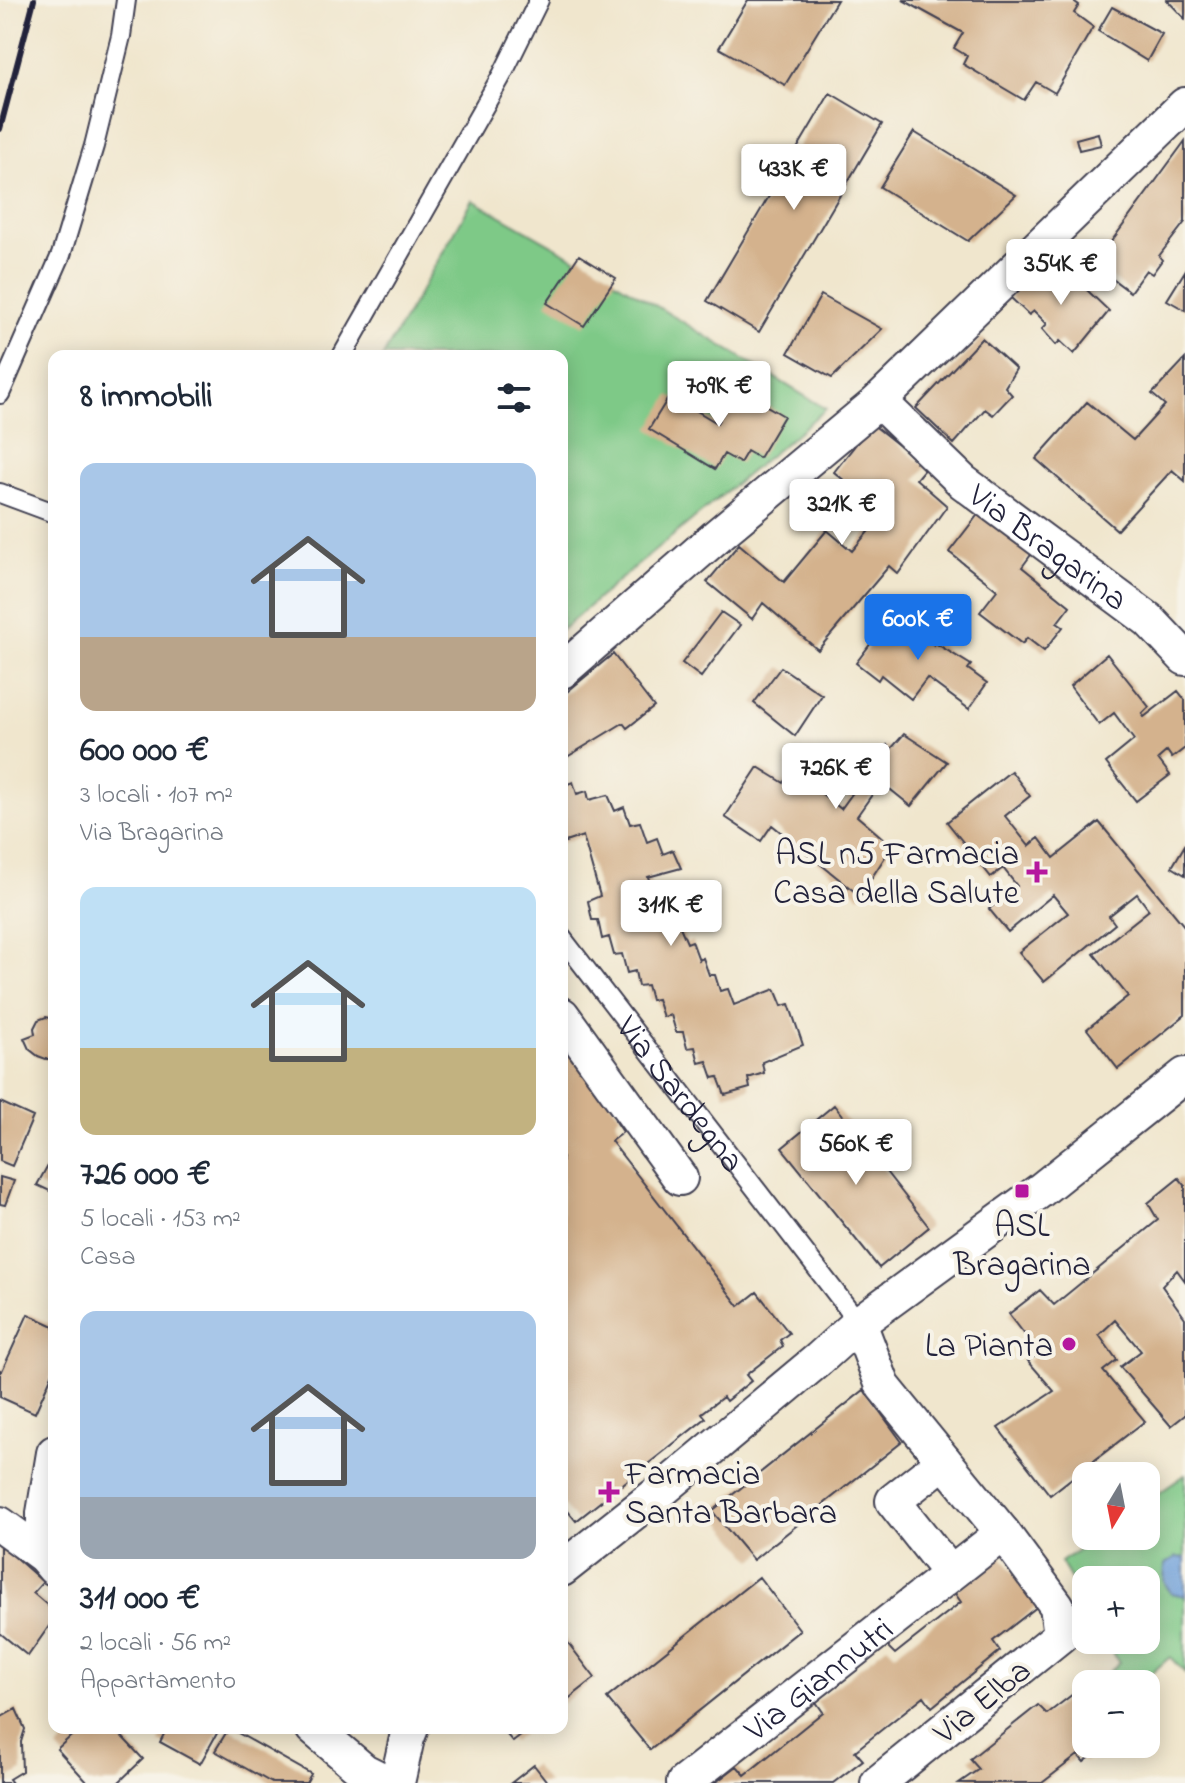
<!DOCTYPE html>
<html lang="it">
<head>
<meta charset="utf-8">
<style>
	body { margin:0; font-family:"Indie Flower",sans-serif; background:#f2f2f3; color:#1f2937; height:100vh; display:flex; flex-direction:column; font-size:30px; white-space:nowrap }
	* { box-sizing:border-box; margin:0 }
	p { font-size:26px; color:#747a83 }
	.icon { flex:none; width:44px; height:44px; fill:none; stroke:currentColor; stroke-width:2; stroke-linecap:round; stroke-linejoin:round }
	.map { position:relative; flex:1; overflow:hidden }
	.panel { position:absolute; left:48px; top:350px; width:520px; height:1384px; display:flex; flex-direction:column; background:#fff; border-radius:16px; box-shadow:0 4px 20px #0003 }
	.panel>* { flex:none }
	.needle { width:52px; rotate:190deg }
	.buttons { position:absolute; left:1072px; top:1462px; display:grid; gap:16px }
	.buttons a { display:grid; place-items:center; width:88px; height:88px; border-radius:16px; background:#fff; box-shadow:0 4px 20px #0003; font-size:40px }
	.price { position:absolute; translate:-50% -68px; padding:0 18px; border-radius:8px; background:#fff; color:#222; font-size:26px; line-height:52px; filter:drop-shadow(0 2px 4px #0008) }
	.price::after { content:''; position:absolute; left:50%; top:48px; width:24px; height:18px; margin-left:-12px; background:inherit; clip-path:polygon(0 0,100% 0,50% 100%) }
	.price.on { background:#1a73e8; color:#fff }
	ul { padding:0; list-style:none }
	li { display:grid; align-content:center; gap:16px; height:424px; padding:0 32px }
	li span { display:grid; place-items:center; height:248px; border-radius:16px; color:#555 }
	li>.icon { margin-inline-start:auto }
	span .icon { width:144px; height:144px; fill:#fffc; stroke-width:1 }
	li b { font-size:34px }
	h2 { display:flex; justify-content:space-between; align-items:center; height:96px; padding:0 32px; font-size:34px }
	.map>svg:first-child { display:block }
	.green { fill:#7ec987; stroke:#507661; stroke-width:2 }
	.water { fill:#71a1da; stroke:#4a628a; stroke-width:2 }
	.building { fill:#d4b28d }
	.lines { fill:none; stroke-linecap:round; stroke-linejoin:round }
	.lane-casing { stroke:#413f51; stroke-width:22 }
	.street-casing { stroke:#413f51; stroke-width:38 }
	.lane { stroke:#fff; stroke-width:18 }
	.street { stroke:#fff; stroke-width:34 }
	.rail { stroke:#22223b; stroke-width:6 }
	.poi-dot { fill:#b5179e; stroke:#f7f3e8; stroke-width:3 }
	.labels { text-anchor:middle; stroke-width:8; stroke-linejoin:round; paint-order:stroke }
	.street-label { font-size:34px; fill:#22223b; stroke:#f7f3e8 }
	.poi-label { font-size:34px; fill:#22223b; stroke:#f7f3e8; text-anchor:end }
</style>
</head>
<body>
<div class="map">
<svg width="1185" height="1783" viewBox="0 0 1185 1783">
	<rect width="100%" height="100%" fill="#f7f3e8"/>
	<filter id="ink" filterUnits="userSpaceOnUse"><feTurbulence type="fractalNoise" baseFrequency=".0125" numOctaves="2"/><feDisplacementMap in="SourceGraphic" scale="16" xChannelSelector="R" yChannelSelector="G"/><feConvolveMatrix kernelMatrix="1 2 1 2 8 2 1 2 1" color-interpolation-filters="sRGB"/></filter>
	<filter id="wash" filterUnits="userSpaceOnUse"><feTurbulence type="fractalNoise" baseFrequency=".006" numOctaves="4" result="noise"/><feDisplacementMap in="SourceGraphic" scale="32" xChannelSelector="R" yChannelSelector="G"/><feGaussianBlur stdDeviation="1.8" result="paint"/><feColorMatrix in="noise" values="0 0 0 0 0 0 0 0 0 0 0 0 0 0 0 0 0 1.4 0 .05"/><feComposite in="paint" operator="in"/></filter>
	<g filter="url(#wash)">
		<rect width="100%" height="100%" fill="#f0e6cd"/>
		<!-- green -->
		<path class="green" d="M473,200L617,282L826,409L611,587L562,630V356H383Z
			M1185,1475V1673L1170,1657L1139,1684H1102L1099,1681L1120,1662L1101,1640H1146V1580H1086V1605L1061,1562L1098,1536H1146V1502Z"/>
		<!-- water -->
		<path class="water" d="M1176,1557L1185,1558V1596L1171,1593L1164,1582L1165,1564Z"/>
		<g id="blocks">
			<!-- building -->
			<path class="building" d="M748,0H837L785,85L719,48Z
				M903,0H1072L1079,5L1074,13L1093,27L1055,93L1036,82L1024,100L963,64L967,56L954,48L963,33Z
				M1167,0H1185V19Z
				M1112,7L1162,34L1147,61L1098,31Z
				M830,93L882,124L759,332L707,301Z
				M914,132L1016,195L968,241L880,187Z
				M1098,133L1101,145L1079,150L1076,139Z
				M1185,141V222L1159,256L1162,260L1152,274L1146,270L1130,292L1094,265Z
				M579,255L616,278L584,326L547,303Z
				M1047,265L1059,277L1066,270L1109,311L1074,354L1060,341L1056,345L1042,329L1047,324L1034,311L1029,315L1010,297L1026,281L1029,283Z
				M1185,271V310L1167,300Z
				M821,295L882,329L832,378L788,353Z
				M982,338L1016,369L1005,387L1012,395L993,415L985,409L954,444L916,408Z
				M1185,359V481L1172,470L1117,530L1036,459L1087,402L1133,440L1165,405L1152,394Z
				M738,389L784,416L759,458L747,451L740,463L724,454L715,469L649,429L670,395L717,423Z
				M872,424L926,467L916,479L947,506L898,574L889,566L818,650L763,603L752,619L707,582L739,544L784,582L827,530L852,551L884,513L834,472Z
				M980,512L1033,552L1022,567L1070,606L1057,623L1063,627L1044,651L1027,638L1022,644L980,612L997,590L949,552Z
				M895,609L919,628L916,632L934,645L935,643L971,665L968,669L987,683L969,709L927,678L911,699L881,675L878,680L856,663L874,639L872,637Z
				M721,612L740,625L701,677L682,663Z
				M613,654L654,707L627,728L623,723L562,760V696Z
				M1107,654L1149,707L1142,714L1144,717L1178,691L1185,700V748L1172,758L1167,751L1158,759L1170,775L1136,801L1106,763L1134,740L1114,713L1099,725L1070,686Z
				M781,667L822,695L795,736L754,703Z
				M904,734L947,762L911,806L881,782L857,816L892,846L860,896L772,825L761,841L725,817L758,767L784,783L791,772L794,774L795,772L841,809L887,745L890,750Z
				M1011,771L1030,796L1005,816L1029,846L1039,838L1054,858L1099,822L1185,927V1015L1118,1069L1087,1029L1128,996L1094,954L1149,910L1137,894L1109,916L1115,924L1044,982L1019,952L1068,913L1053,895L1008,932L989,909L1017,886L1003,868L991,877L947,822Z
				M562,776L565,785L573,782L577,794L587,791L589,800L608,795L615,811L624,807L630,824L640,822L647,842L657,838L663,854L673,850L681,868L648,877L654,892L659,891L668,909L672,908L687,943L692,941L699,960L703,958L709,975H715L720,991L728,989L734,1005L775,989L782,1006L789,1004L803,1045L762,1062L764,1073L748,1078L750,1088L725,1095L718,1077L713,1078L707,1061L699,1063L695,1047L687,1048L683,1032H676L671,1015L663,1017L657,999L651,1000L647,985L638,986L635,971L627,973L622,954L614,955L609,937L602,939L598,920H592L588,901L600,896L583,836L562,843Z
				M1185,845V875L1172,867Z
				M46,1017L54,1019V1059H46L38,1056L29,1049L24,1038L35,1034L34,1028L38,1020Z
				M562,1040L620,1115L615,1120L623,1132L611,1141L739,1306L757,1292L789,1333L780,1340L783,1346L746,1375L751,1381L726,1401L723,1397L702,1413L706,1418L576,1521L562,1504Z
				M0,1102L33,1117L12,1166L0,1161Z
				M834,1105L929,1227L879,1268L782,1148Z
				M54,1154V1193L37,1185Z
				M0,1177L14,1181L5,1205L0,1204Z
				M1179,1178L1185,1185V1281L1177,1270L1162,1286L1185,1318V1415L1171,1426L1120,1367L1141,1351L1115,1320L1099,1335L1117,1360L1103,1371L1145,1421L1050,1495L998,1428L1054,1391L1028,1361L1039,1353L1009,1314L1040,1290L1054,1305L1158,1220L1148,1203Z
				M28,1314L54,1326V1370L35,1413L0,1397V1370L2,1371Z
				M864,1390L902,1442L753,1560L712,1511Z
				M0,1544L43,1582L33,1593L54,1611V1619L28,1656L0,1633Z
				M1001,1556L1038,1606L993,1641L1000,1651L932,1707L924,1696L855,1751L863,1760L833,1783H715L737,1766L745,1775L823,1712L816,1702L887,1646L895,1654L905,1646L961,1602L954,1592Z
				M759,1577L800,1630L650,1750L607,1698Z
				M562,1635L595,1678L562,1704Z
				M1086,1684V1744H1107L1084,1762L1078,1755L1042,1783H959L979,1769L970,1759L1038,1705L1047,1714Z
				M16,1709L25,1729L21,1742L22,1771L9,1779L12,1783H0V1718Z
				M80,1728H114L143,1759L118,1783H88L57,1749Z
				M167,1728H220L200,1764L160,1742Z
				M229,1728L311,1774L306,1783H272L215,1751Z
				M501,1728H531L513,1742Z
				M534,1765L548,1783H511Z"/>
		</g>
	</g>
	<g filter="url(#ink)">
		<use href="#blocks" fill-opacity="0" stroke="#413f51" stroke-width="2"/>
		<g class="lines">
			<defs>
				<g id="lane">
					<path d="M342,356L502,75L539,0"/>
					<path d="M0,394L61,255L94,146L121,36L126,0"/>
					<path d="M0,493L54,513"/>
					<path id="s1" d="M562,938L859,1323"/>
				</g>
				<g id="street">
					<path id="s2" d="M879,401L963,482L1149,620L1185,658"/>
					<path d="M562,671L718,535L879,401L1185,105"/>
					<path d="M562,1015L680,1178"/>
					<path d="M859,1323L883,1386L1003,1533L1057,1606L1061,1635L878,1783"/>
					<path d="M944,1461L893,1501L950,1573"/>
					<path d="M0,1524L44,1556L54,1568"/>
					<path d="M44,1556V1513L54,1453"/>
					<path d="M562,1569L656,1495L819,1359L859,1323L1041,1190L1185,1075"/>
					<path d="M313,1728L364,1771L388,1783"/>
					<path d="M397,1783L407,1738L411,1728"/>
					<path id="s3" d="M684,1783L1003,1533"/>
				</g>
			</defs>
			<!-- lane casing -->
			<use href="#lane" class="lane-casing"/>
			<!-- street casing -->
			<use href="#street" class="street-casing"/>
			<!-- lane -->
			<use href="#lane" class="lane"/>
			<!-- street -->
			<use href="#street" class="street"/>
			<!-- rail -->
			<path class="rail" d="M0,129L34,0"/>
		</g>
	</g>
	<!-- markers -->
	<g class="poi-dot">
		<path d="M1033 860h8v8h8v8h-8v8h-8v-8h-8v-8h8z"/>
		<rect x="1014" y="1183" width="16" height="16" rx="4"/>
		<circle cx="1069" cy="1344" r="8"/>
		<path d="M605 1480h8v8h8v8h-8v8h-8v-8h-8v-8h8z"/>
	</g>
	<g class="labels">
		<!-- street labels -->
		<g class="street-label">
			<text dy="12" stroke="none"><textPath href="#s2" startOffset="224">Via Bragarina</textPath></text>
			<text dy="12" stroke="none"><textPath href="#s1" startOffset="196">Via Sardegna</textPath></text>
			<text dy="12" stroke="none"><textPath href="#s3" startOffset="170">Via Giannutri</textPath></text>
			<text transform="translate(981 1700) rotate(-39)" y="12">Via Elba</text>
		</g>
		<!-- poi labels -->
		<g class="poi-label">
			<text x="1019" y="864">ASL n5 Farmacia<tspan x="1019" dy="39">Casa della Salute</tspan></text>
			<text x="1022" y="1236" text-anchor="middle">ASL<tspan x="1022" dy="39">Bragarina</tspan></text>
			<text x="1053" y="1356">La Pianta</text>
			<text x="625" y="1484" text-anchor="start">Farmacia<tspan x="625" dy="39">Santa Barbara</tspan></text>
		</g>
	</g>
</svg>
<div class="buttons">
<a><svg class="needle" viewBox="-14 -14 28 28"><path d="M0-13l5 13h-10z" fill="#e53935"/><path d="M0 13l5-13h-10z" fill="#747a83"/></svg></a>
<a>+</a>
<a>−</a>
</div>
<b class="price" style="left:794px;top:212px">433K €</b>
<b class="price" style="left:1061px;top:307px">354K €</b>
<b class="price" style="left:719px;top:429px">709K €</b>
<b class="price" style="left:842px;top:547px">321K €</b>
<b class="price on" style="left:918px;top:662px">600K €</b>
<b class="price" style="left:836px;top:811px">726K €</b>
<b class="price" style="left:671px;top:948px">311K €</b>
<b class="price" style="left:856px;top:1187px">560K €</b>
<section class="panel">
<h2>8 immobili<svg class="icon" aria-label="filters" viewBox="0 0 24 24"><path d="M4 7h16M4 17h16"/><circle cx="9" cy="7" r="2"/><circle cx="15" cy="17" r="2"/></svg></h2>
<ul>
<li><span style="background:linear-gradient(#a9c7e8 70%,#b9a48a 0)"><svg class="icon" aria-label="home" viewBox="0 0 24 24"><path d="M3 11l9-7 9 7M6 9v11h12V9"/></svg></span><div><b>600 000 €</b><p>3 locali · 107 m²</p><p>Via Bragarina</p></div></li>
<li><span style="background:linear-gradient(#bfe0f5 65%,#c2b280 0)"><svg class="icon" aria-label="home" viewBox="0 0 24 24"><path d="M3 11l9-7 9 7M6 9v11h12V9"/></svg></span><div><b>726 000 €</b><p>5 locali · 153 m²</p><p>Casa</p></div></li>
<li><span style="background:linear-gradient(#a9c7e8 75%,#9aa5b1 0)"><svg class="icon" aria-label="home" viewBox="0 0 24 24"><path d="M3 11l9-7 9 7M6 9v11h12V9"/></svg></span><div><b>311 000 €</b><p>2 locali · 56 m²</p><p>Appartamento</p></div></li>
</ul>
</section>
</div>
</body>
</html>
